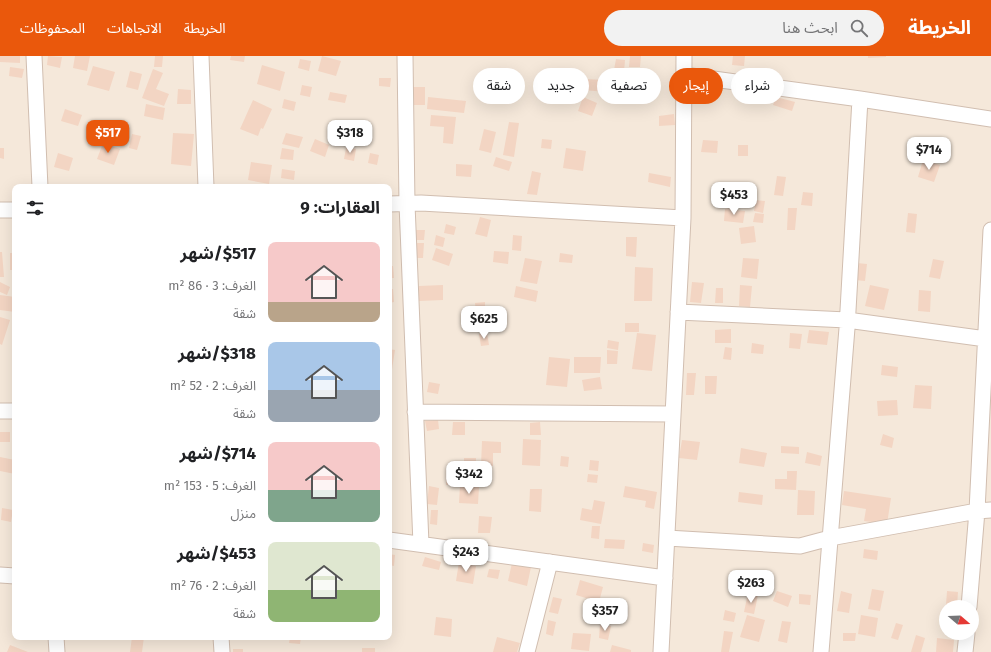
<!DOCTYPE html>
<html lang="ar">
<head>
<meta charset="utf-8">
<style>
	body { margin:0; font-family:"Fira Sans","Noto Sans Arabic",sans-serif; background:#f2f2f2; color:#202124; direction:rtl; height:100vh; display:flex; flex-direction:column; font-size:15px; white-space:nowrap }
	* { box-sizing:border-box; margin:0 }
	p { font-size:13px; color:#757577 }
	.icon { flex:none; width:22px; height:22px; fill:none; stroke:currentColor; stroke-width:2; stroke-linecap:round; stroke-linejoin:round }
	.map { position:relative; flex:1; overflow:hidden; direction:ltr }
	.details { position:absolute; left:12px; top:128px; width:380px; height:456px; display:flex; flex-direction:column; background:#fff; border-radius:8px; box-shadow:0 4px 16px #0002; direction:rtl }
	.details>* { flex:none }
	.hud { position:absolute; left:404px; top:12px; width:380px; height:36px; direction:rtl; display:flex; gap:8px }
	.needle { width:26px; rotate:109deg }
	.buttons { position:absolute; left:939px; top:544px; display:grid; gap:8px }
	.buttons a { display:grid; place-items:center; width:40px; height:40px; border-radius:50%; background:#fff; box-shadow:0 4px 16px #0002; font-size:20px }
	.price { position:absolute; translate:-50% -34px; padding:0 9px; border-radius:8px; background:#fff; color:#222; font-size:13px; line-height:26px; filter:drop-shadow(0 1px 2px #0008) }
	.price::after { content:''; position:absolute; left:50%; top:24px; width:12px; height:9px; margin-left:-6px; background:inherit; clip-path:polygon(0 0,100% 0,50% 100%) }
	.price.active { background:#ea580c; color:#fff }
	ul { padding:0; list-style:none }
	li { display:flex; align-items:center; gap:12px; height:100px; padding:0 12px }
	li span { display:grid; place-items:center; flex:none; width:112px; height:80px; border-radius:8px; color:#555 }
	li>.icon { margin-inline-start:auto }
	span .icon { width:48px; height:48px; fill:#fffc; stroke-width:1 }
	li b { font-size:17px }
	h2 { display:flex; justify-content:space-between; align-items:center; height:48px; padding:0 12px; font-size:17px }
	.tag { padding:0 14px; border-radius:18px; background:#fff; box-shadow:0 4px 16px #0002; font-size:14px; line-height:36px }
	.tag.active { background:#ea580c; color:#fff }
	header { display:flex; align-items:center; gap:24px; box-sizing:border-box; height:56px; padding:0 20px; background:#ea580c; color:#fff }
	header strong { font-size:19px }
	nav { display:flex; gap:22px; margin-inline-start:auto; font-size:14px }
	.search { width:280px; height:36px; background:#f2f2f2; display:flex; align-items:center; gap:10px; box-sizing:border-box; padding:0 14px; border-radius:22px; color:#757577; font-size:15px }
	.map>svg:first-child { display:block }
	.residential { fill:#f5e8da; fill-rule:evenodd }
	.building { fill:#f3d5c3 }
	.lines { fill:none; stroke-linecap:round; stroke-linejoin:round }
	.minor-casing { stroke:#d1beb0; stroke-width:17 }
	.minor { stroke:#fff; stroke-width:15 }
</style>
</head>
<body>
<header>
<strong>الخريطة</strong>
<div class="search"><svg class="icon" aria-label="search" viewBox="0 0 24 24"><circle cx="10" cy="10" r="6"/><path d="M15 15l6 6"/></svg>ابحث هنا</div>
<nav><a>الخريطة</a><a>الاتجاهات</a><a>المحفوظات</a></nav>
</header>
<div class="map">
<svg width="991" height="596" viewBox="0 0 991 596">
	<rect width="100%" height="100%" fill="#fdf6ec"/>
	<!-- residential -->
	<path class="residential" d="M0,0H991V596H0ZM15,131H389V581H15ZM946,551H972V577H946Z"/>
	<!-- building -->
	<path class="building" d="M0,0H20V7L0,6Z
		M48,0L62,1L60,12L47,9Z
		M75,0H90L87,15L73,12Z
		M155,0H163L162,11H154Z
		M231,0H245L244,6L230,4Z
		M322,0L341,5L336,20L318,15Z
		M630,0H641L640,11H629Z
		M733,0H745L744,10L732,9Z
		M868,0H886V1L868,2Z
		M300,3L311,5L309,15L298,12Z
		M616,3L625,4L624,16L614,14Z
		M262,9L285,16L280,35L257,28Z
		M93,10L115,16L109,35L87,29Z
		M10,11L24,13L22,22L9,20Z
		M153,13L163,17L156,33L169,38L164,50L142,42Z
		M130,15L142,18L138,34L126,31Z
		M379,22H391L390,31L379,30Z
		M584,23L607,24L606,36L583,34Z
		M302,29L312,31L310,41L300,39Z
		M413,31H425V49H413Z
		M178,33L191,34V48H177Z
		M330,36L347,39L345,47L328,44Z
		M428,41L466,45L464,57L427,53Z
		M583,41L597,47L592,60L578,55Z
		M776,41L795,46L792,55L773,49Z
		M284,43L296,46L294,55L282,52Z
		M253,44L272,53L263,73L261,72L258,80L240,73Z
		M146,48L165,52L163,64L144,60Z
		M65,53L82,59L78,70L61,65Z
		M674,58L675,69L659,70V60Z
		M431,59L456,61L453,88L443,87L444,71L430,70Z
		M509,66L519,67L514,101L503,99Z
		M484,73L496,76L491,97L479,94Z
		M173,77L194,78L191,110L171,108Z
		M286,77L303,81L299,92L282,88Z
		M132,78L141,80L137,94L129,92Z
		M315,83L329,89L325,101L310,95Z
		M542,83L552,84L551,93L541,92Z
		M703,84L718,85L717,97L701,96Z
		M103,87L120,93L114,109L97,103Z
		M738,89H748V100H738Z
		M0,92H4V103L0,102Z
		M282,92L294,94L293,104L280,103Z
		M346,92L356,93L354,105L344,103Z
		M566,92L586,95L583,115L563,112Z
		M58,97L73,102L69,115L54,111Z
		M370,97L379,99L377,109L368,107Z
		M496,101L512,106L509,115L493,110Z
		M923,104L940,109L934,126L918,121Z
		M251,106L272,109L269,128L248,124Z
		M456,108L472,109L471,121L456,120Z
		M282,113L295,115L294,124L281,122Z
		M532,115L541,117L537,139L527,138Z
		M649,117L671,121L670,131L648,126Z
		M777,120L786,121L783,140L774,139Z
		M723,136L739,139L735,154L720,151Z
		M803,136L813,137L812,150L801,149Z
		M756,144L765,145L763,157L754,155Z
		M788,152H797L795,174H787Z
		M725,153L745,155L743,167L724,165Z
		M755,157L764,158L763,167L753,166Z
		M908,157L917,158L915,177L906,176Z
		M480,161L491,164L487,181L475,178Z
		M446,168L456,171L454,179L444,177Z
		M754,170L756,186L741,188L739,172Z
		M414,174H425L424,184H413Z
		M436,179L445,182L443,191L434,189Z
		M513,179L522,180L521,195L512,194Z
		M626,181H637L636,201L626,200Z
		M417,187H424L423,202H416Z
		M436,192L453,198L449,210L432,204Z
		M494,195L509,196L508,208L493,206Z
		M0,196H2L4,221H0Z
		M10,197H15V214H10Z
		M560,197L573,199L572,207L559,206Z
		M525,202L542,205L537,228L520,225Z
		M743,202L759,203L757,223L741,221Z
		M933,203L944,205L940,223L929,221Z
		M857,207L867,208L865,225L855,224Z
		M389,210H393L394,222H389Z
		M635,211L653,212L652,245H634Z
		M0,226L10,231L7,239L0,236Z
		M692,226L704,227L701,247L690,246Z
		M443,229V244L419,245V230Z
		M740,229L752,230L750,251L739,250Z
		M870,229L889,233L884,254L865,250Z
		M516,230L538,235L536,246L514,241Z
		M716,232H723V247H715Z
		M389,233H393L394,246L389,247Z
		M919,234L931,235L930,256L918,255Z
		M0,239L15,241V256L0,254Z
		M485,246V264H477L475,247Z
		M0,261L10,264L2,289L0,288Z
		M625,267H639V276H625Z
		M731,273V287H715V274Z
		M809,274L829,276L827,289L807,287Z
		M487,277L489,289L481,290L479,278Z
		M637,277L656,279L652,315L632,313Z
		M790,277L802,278L800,293L789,292Z
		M608,284L619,286L618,294L607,292Z
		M752,287L764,289L763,298L751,297Z
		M725,291L732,292L731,304L723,303Z
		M389,293L395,294L392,313H389Z
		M607,294L618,295L617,308H607Z
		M549,301L570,303L567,331L546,329Z
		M574,301H601L600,317H574Z
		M882,309L898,311L897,321L881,319Z
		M687,317H696L694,339H686Z
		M705,320H717L716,338H705Z
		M600,321L602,333L584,335L582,324Z
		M429,326L440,328L438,338L427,336Z
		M915,329L932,330L931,353L913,352Z
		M897,344L898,359L878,360L877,345Z
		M438,364L439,373L427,375L425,365Z
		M453,366H465V379H452Z
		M540,366L541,379H530V367Z
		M0,376H10V386H0Z
		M883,378L894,382L892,392L880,389Z
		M523,383L541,384L540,410L522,409Z
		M682,384L700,386L697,404L679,402Z
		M482,385L501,386V397H493V410H481Z
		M781,390L799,391V398L781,397Z
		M741,392L767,397L764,411L739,407Z
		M807,396L822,400L820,410L805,407Z
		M561,400L569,401L568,411L560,410Z
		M0,401L15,404V418L0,415Z
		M464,402H476V427H464Z
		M590,404L599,405L598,415L589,414Z
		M389,413H392L390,445H389Z
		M446,414H463V429H446Z
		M787,415H797L796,434L775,433V423H787Z
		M588,418L598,419L597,427L587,426Z
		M460,429L479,431L478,448L459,447Z
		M429,430L439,432L437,449L427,448Z
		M625,430L657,436L654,453L645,451L646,445L623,441Z
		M530,433H542L541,456L529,455Z
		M798,434L815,435L814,459H797Z
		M844,435L891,442L887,468L864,465L866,453L842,449Z
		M739,436L763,439L762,449L738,446Z
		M594,444L605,446L601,468L580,464L582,452L592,454Z
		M2,452L13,454L11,466L1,464Z
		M431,454H438L437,469L430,468Z
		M479,460L492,461L490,477H478Z
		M592,470H600L599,483L591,482Z
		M605,483L625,484L624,493L604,492Z
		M643,487L654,489L653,497L642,495Z
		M864,493L878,495L877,504L863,502Z
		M389,498L395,499L394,510L389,509Z
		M425,501L441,506L439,514L422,510Z
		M459,506L476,510L473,528L456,525Z
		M512,507L531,511L527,530L508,525Z
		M489,513L500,514L498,523L487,521Z
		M580,524L603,531L599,546L576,539Z
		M872,533L884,535L880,555L868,553Z
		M777,535L792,540L788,551L773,545Z
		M841,535L852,538L849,557L837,555Z
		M947,535L958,536L957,550L946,549Z
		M748,537L758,539L754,558L744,556Z
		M799,538L811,539L810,549L799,548Z
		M553,541L562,543L558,558L549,556Z
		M725,554L736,557L734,566L723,564Z
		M747,559L765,564L759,586L740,581Z
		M861,559L878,562L875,581L858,578Z
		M436,561L452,563L451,581L434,579Z
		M548,564L556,566L553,580L546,578Z
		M782,565L791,566L787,587L778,585Z
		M896,567L903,569L898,584L891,582Z
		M600,569L611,570L608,584L599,582Z
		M724,575L733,576L729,596H721Z
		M573,577L591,578L589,595L571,593Z
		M843,577H856L855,585H843Z
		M916,579L925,582L921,596H911Z
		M132,581H144L142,596H130Z
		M290,581H301L300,588L289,587Z
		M497,581L520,587L517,596H493Z
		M937,582L954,584L953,596H936Z
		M10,589L28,596H7Z
		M612,589L631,594V596H610Z
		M362,592H375V596H362Z
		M233,593H243V596H233Z"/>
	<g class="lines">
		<defs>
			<path id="minor" d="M34,0L40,131
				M201,0L206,131
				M405,0L407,148L421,488
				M684,19L860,43L991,63
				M389,148L421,147L683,162
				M0,154H15
				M678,256L847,264L986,283
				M0,355H15
				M415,356L673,358
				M667,482L800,490L830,482L977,455L991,454
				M389,484L665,522
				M0,519L15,520
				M969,551L977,455L991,174
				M56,581L57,596
				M221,581L222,596
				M527,596L550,506
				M661,596L683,162L684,0
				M821,596L847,272L860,43
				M965,596L967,577"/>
		</defs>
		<!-- minor casing -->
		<use href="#minor" class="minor-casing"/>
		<!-- minor -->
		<use href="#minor" class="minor"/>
	</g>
</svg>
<div class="buttons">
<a><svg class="needle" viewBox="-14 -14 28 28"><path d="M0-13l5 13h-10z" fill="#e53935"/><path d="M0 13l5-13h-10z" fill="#757577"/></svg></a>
</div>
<b class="price active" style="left:108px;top:98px">$517</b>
<b class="price" style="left:350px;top:98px">$318</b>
<b class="price" style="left:929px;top:115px">$714</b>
<b class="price" style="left:734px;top:160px">$453</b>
<b class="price" style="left:484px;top:284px">$625</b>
<b class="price" style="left:469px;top:439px">$342</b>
<b class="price" style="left:466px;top:517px">$243</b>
<b class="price" style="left:751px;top:548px">$263</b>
<b class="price" style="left:605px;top:576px">$357</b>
<div class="hud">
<a class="tag">شراء</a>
<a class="tag active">إيجار</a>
<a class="tag">تصفية</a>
<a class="tag">جديد</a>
<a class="tag">شقة</a>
</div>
<section class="details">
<h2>العقارات: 9<svg class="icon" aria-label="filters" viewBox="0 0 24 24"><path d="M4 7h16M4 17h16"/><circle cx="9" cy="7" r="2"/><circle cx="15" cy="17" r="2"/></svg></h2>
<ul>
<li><span style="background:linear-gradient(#f6c9c9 75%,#b9a48a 0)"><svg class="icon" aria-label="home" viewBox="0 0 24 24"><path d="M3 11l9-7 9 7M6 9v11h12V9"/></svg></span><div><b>$517/شهر</b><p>الغرف: 3 · 86 m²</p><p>شقة</p></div></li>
<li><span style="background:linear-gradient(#a9c7e8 60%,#9aa5b1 0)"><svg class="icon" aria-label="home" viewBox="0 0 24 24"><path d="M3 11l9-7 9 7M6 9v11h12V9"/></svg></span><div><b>$318/شهر</b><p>الغرف: 2 · 52 m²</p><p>شقة</p></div></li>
<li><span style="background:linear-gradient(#f6c9c9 60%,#7fa58c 0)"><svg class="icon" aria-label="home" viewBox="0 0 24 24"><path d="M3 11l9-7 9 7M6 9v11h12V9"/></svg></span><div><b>$714/شهر</b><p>الغرف: 5 · 153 m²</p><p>منزل</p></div></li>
<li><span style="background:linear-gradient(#dfe7d0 60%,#8fb573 0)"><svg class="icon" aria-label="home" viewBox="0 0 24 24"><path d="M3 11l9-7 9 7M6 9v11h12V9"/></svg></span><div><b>$453/شهر</b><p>الغرف: 2 · 76 m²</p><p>شقة</p></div></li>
</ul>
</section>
</div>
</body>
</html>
